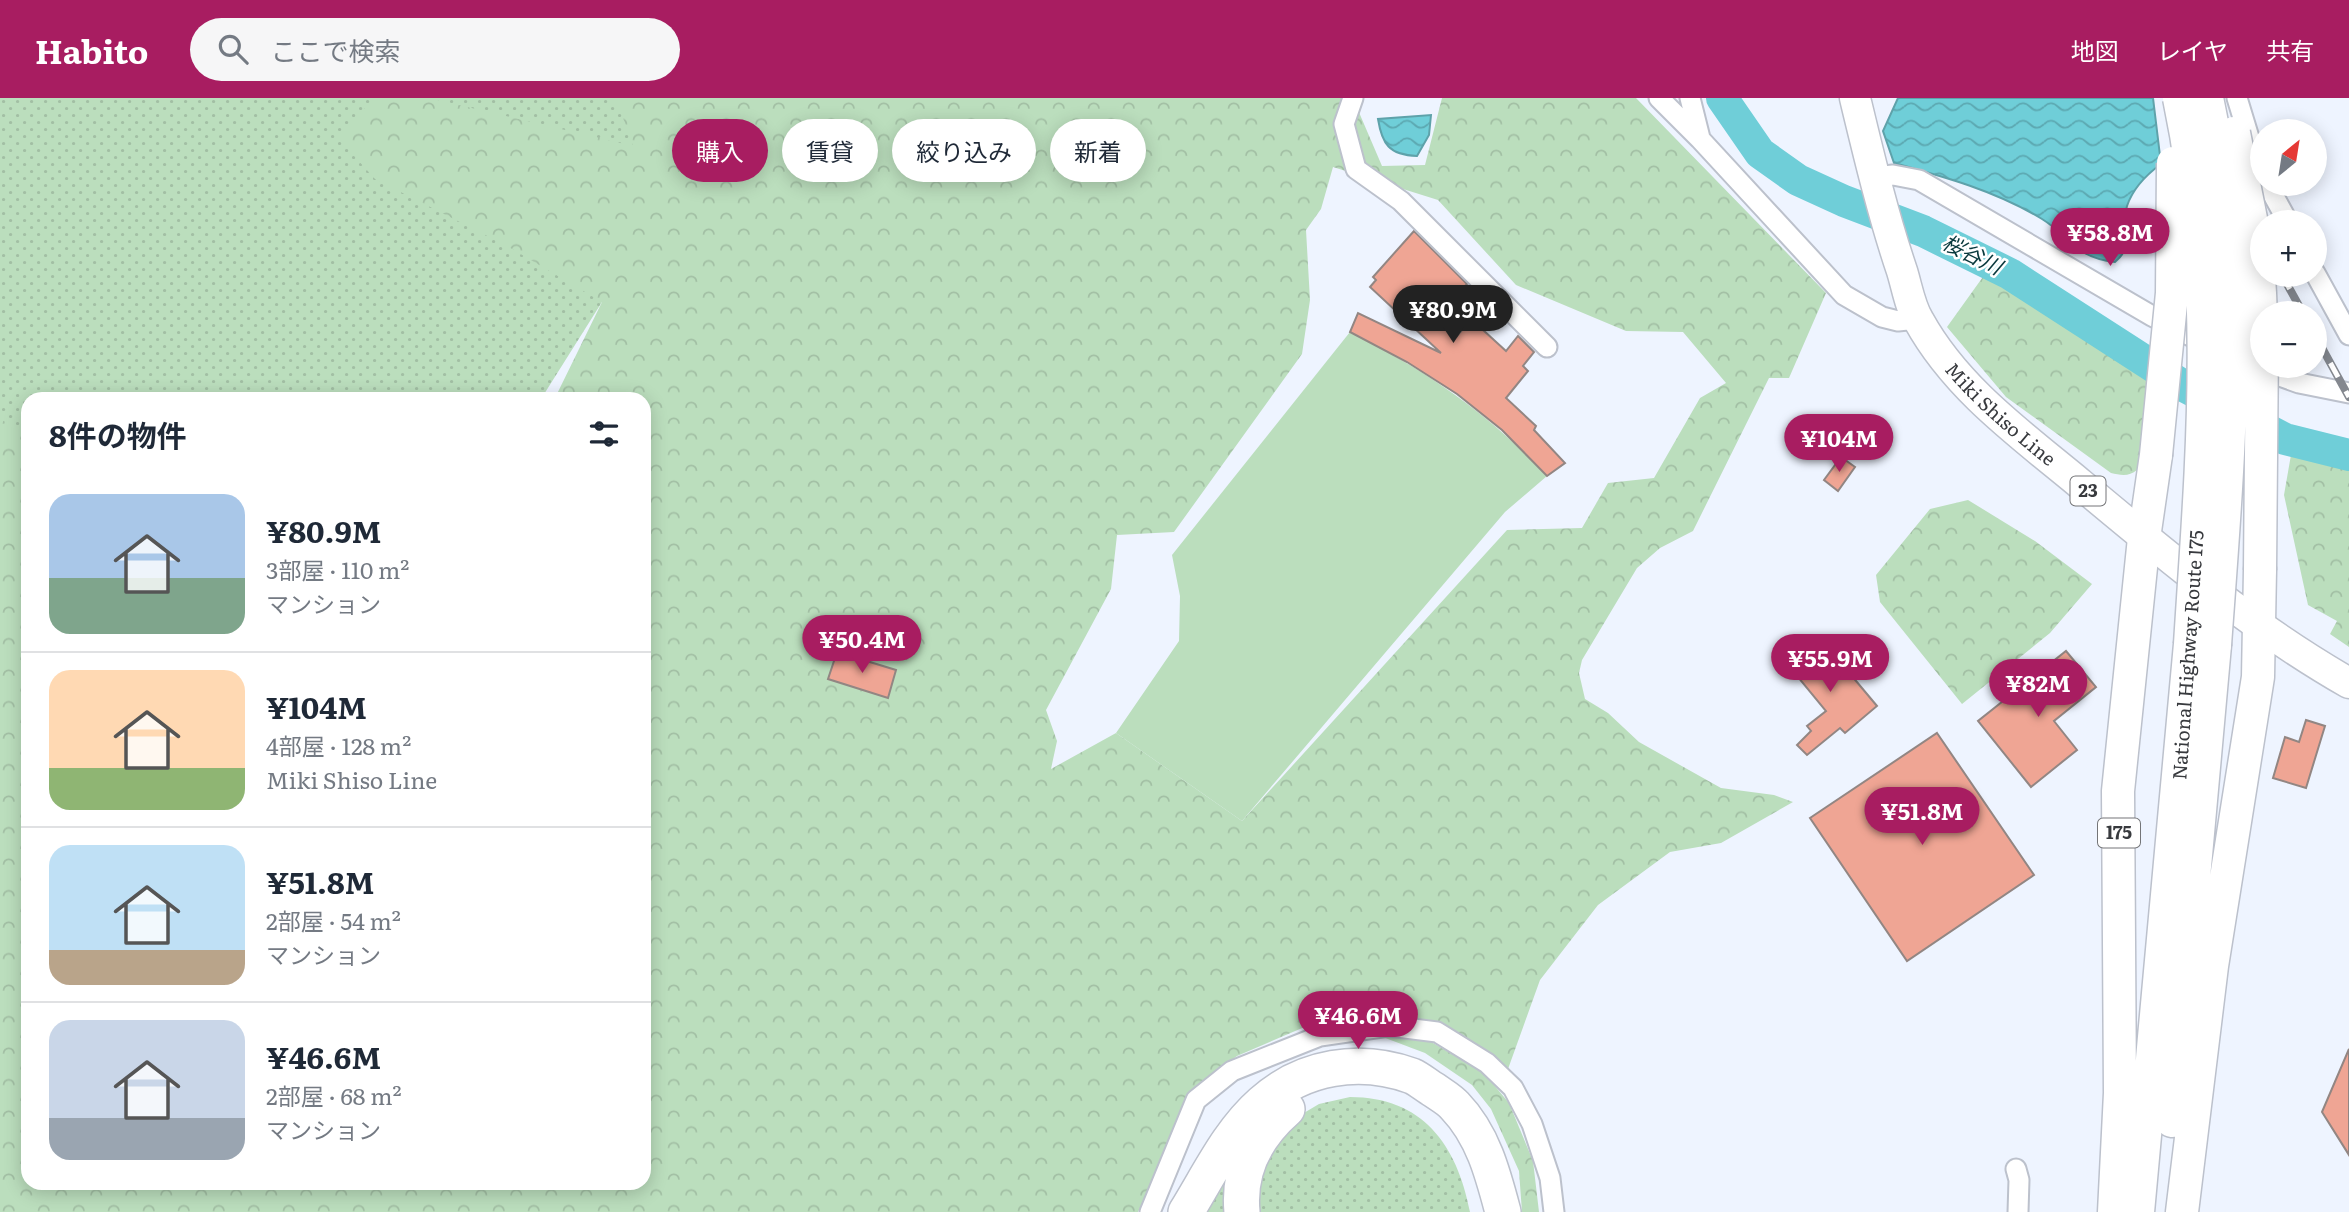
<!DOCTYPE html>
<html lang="ja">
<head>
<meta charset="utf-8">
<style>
	body { margin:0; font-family:Literata,"Noto Sans JP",serif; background:#f6f6f7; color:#1f2937; height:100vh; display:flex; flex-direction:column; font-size:26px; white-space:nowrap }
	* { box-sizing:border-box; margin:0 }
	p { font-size:23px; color:#747a83 }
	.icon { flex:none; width:38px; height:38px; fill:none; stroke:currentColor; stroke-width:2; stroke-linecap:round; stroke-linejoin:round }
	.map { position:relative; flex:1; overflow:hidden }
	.details { position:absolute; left:21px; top:294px; width:630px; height:798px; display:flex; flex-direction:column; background:#fff; border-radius:21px; box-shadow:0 4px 18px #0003 }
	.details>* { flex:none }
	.banner { position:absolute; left:672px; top:21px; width:665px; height:63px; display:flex; gap:14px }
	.needle { width:46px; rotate:30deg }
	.buttons { position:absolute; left:2250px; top:21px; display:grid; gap:14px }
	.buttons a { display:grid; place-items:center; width:77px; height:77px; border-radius:50%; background:#fff; box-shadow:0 4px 18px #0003; font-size:35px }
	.price { position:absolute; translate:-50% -60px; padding:0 16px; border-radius:24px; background:#a81d61; color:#fff; font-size:23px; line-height:46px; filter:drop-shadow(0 2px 4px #0008) }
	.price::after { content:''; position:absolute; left:50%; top:42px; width:21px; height:16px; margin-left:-10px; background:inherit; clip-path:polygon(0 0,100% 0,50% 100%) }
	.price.active { background:#222; color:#fff }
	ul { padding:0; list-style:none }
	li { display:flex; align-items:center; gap:21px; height:175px; padding:0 28px }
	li+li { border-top:2px solid #e0e1e3 }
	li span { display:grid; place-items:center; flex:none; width:196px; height:140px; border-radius:21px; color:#555 }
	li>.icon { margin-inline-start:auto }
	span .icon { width:84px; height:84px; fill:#fffc; stroke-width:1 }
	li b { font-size:30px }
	h2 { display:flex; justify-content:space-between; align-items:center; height:84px; padding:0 28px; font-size:30px }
	.pill { padding:0 24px; border-radius:32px; background:#fff; box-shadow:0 4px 18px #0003; font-size:24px; line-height:63px }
	.pill.active { background:#a81d61; color:#fff }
	header { display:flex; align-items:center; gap:42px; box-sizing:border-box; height:98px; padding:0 35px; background:#a81d61; color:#fff }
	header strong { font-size:33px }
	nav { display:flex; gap:38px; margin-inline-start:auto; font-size:24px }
	.search { width:490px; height:63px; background:#f6f6f7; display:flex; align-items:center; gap:18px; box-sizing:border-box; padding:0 24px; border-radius:38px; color:#747a83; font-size:26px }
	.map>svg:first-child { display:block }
	.grass { fill:url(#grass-dots) }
	.forest { fill:url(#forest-crowns); fill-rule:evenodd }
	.park { fill:#bbdebd }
	.water { fill:url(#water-waves); stroke:#5ea2aa; stroke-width:2 }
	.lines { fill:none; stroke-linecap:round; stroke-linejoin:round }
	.river { stroke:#6fced8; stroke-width:32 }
	.building { fill:#efa594; stroke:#928683; stroke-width:2 }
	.minor-casing { stroke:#bcc1cc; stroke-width:23 }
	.primary-casing { stroke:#bcc1cc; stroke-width:33 }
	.trunk-casing { stroke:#bcc1cc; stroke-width:35 }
	.motorway-casing { stroke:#bcc1cc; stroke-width:38 }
	.minor { stroke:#fff; stroke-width:19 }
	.primary { stroke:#fff; stroke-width:30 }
	.trunk { stroke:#fff; stroke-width:32 }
	.motorway { stroke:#fff; stroke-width:35 }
	.rail-casing { stroke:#84888f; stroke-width:8 }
	.rail { stroke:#fff; stroke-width:5; stroke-dasharray:16; stroke-linecap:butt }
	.trunk-bridge-casing { stroke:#bcc1cc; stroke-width:35; stroke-linecap:butt }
	.trunk-bridge { stroke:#fff; stroke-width:32 }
	.labels { text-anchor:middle; stroke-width:5; stroke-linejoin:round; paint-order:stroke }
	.shield { fill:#fff; stroke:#747578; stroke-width:2 }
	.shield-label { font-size:18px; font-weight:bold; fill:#383a3e }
	.street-label { font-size:19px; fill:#383a3e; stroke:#fff }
	.water-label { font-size:21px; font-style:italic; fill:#08383c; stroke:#fff }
</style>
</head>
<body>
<header>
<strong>Habito</strong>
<div class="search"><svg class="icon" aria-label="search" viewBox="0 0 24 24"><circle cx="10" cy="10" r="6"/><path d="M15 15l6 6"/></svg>ここで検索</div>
<nav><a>地図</a><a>レイヤ</a><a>共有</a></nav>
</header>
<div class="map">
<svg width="2349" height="1114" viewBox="0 0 2349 1114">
	<defs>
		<pattern id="grass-dots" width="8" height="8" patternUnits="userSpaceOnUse" patternTransform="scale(1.75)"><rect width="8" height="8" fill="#bbdebd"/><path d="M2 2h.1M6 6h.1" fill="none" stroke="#a2bfa4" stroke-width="1.8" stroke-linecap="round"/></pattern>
		<pattern id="forest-crowns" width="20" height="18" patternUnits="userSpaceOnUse" patternTransform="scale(1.75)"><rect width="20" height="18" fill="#bbdebd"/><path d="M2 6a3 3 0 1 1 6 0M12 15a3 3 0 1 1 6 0" fill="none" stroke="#a2bfa4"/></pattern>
		<pattern id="water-waves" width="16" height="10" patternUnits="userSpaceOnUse" patternTransform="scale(1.75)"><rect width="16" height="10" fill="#6fced8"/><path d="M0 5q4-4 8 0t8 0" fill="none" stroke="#5ca8b1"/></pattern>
	</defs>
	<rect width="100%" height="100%" fill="#eef4ff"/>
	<!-- grass -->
	<path class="grass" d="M0,0H617L643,68L602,204L541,301H28V392L0,412Z
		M1350,999C1422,999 1457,1046 1470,1114H1256L1259,1075L1292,1022L1319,1006Z
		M1239,1044L1229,1114H1200Z"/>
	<!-- forest -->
	<path class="forest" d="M374,0H429L633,48L616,0H1363L1358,12L1382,68L1425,67L1442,0H1636L1826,195L1789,280H1769L1693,433L1660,450L1637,470L1582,562L1579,575L1585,601L1608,615L1639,644L1721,690L1774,697L1793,704L1721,745L1670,754L1598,807L1540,882L1508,971L1442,924L1335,916L1237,958L1200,985L1138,1114H0V321L28,337V1085H644V301H552L555,300L602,204L507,148L375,81L338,40ZM1333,69L1438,102L1516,187L1626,233L1683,234L1726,285L1700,300L1654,380L1608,385L1582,430L1507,432L1242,723L1116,635L1051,671L1057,643L1046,612L1111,491L1117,437L1174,434L1302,256L1310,202L1306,132L1321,111Z
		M1985,176L2057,215L2153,280C2151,298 2148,361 2137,372C2129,379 2120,377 2111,375L2006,299L1947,229Z
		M2292,351L2349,369V549L2330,536L2337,523L2308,507L2284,397Z
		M1968,402L2035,443L2092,486L2050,535L1962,606L1880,504L1876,477L1930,411Z
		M1380,938L1428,942L1484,975L1509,1005L1533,1063L1539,1114H1522L1519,1073L1491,1011L1472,987L1425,955Z"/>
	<!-- park -->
	<path class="park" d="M1350,234C1427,273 1488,315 1547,378L1505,414L1242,723L1116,635L1179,543L1180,498L1172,457Z"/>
	<!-- water -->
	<path class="water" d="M1898,0H2153L2161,66C2146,77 2133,90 2127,108C2119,132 2137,146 2115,164C2075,160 2071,139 2042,121C1996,93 1945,79 1894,65L1883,33Z
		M1431,17L1429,37L1417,58C1389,57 1382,46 1378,21Z"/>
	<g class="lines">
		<!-- river -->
		<path class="river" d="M1722,0L1760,55L1798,82L1844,103L1923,133L2010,176L2182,287L2285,341L2349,357"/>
	</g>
	<!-- building -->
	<path class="building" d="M1414,133L1467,186L1436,218L1457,238L1471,221L1506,253L1518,238L1534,254L1523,268L1528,273L1506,300L1536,328L1534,332L1565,365L1547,378L1502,332L1457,296L1407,264L1350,234L1358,215L1441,255L1370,189L1376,182L1373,179Z
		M1841,359L1855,369L1838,393L1824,382Z
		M1820,540L1877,608L1845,635L1840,630L1807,657L1797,647L1811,633L1807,628L1826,613L1788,567Z
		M2066,553L2096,589L2054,623L2077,652L2031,689L1978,623Z
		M837,554L896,572L888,600L828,581Z
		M2306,622L2325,628L2306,690L2273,680L2285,639L2299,644Z
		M1937,635L2034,777L1907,863L1810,720Z
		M2349,951V1057L2322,1014Z"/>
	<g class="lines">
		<defs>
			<path id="minor" d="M1353,0L1344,26L1356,71L1401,103L1547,249
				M1659,0L1700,41L1844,197L1882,219L1898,223L1917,221
				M1690,0L1700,40
				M2237,0L2258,69L2263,78
				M1875,79L1893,77L1919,82L2152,218L2210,248
				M2267,86L2288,124
				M2315,175L2349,237
				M2252,268L2299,285L2349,295
				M2016,1071L2019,1082L2018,1114
				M1150,1114L1196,1002L1232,973L1320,938L1389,928L1437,934L1487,965L1513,990L1532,1026L1550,1080L1554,1114"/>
			<g id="primary">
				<path id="s1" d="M1855,0C1869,58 1883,117 1902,173C1907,189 1910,209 1919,223C1956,290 2020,336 2078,384C2164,456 2251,529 2349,585"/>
			</g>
			<path id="trunk" d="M2172,1023L2215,547
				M2114,1114L2120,995L2118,693L2144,440L2156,357
				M2138,1114L2190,546
				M2182,1114L2212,868L2258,579L2260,472"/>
			<path id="motorway" d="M1186,1114C1209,1077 1229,1034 1262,1005C1303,968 1360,959 1412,978C1419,981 1427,988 1434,992C1441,997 1450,1002 1455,1008C1483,1037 1493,1076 1503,1114
				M1242,1114C1238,1072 1256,1038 1287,1011"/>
		</defs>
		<!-- minor casing -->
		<use href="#minor" class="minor-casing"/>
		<!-- primary casing -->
		<use href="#primary" class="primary-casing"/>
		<!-- trunk casing -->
		<use href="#trunk" class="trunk-casing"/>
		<!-- motorway casing -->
		<use href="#motorway" class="motorway-casing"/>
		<!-- minor -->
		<use href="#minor" class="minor"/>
		<!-- primary -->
		<use href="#primary" class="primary"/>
		<!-- trunk -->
		<use href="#trunk" class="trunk"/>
		<!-- motorway -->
		<use href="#motorway" class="motorway"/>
		<defs>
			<path id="rail" d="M2185,0L2263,141
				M2282,177L2303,215
				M2315,237L2349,299"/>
		</defs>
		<!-- rail casing -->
		<use href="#rail" class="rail-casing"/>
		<!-- rail -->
		<use href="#rail" class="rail"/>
		<defs>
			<path id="trunk-bridge" d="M2179,0C2218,185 2202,359 2190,546
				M2207,0C2219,57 2228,116 2230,174C2235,299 2224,423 2215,547
				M2234,35L2257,151L2260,195L2262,245L2260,472
				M2156,357L2172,195L2173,65"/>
		</defs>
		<!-- trunk-bridge casing -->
		<use href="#trunk-bridge" class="trunk-bridge-casing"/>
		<!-- trunk-bridge -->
		<use href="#trunk-bridge" class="trunk-bridge"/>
	</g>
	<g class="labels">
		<!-- shield labels -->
		<g class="shield">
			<rect x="2070.5" y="378.5" width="35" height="29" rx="5"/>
			<rect x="2098" y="720.5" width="42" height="29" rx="5"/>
		</g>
		<g class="shield-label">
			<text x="2088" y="399">23</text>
			<text x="2119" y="741">175</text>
		</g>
		<!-- street labels -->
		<g class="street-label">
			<text dy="7" stroke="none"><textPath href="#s1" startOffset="357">Miki Shiso Line</textPath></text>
			<text transform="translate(2188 557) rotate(-86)" y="7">National Highway Route 175</text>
		</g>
		<!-- water labels -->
		<g class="water-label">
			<text transform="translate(1972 157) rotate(26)" y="7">桜谷川</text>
		</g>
	</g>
</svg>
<div class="buttons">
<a><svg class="needle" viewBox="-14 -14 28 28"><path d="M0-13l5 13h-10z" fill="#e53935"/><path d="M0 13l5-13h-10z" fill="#747a83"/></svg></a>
<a>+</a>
<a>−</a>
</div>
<b class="price" style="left:2110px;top:170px">¥58.8M</b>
<b class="price active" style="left:1453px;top:247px">¥80.9M</b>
<b class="price" style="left:1839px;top:376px">¥104M</b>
<b class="price" style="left:862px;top:577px">¥50.4M</b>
<b class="price" style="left:1830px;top:596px">¥55.9M</b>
<b class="price" style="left:2038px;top:621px">¥82M</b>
<b class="price" style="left:1922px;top:749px">¥51.8M</b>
<b class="price" style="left:1358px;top:953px">¥46.6M</b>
<div class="banner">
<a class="pill active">購入</a>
<a class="pill">賃貸</a>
<a class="pill">絞り込み</a>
<a class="pill">新着</a>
</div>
<section class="details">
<h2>8件の物件<svg class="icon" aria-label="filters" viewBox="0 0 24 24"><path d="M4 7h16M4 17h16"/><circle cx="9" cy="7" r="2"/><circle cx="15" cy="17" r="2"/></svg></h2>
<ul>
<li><span style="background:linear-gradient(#a9c7e8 60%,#7fa58c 0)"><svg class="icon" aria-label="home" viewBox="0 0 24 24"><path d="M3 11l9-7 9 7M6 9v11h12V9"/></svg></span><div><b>¥80.9M</b><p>3部屋 · 110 m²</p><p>マンション</p></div></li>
<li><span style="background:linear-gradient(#ffd9b3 70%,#8fb573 0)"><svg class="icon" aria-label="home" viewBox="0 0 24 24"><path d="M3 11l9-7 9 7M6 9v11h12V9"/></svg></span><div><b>¥104M</b><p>4部屋 · 128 m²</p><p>Miki Shiso Line</p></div></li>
<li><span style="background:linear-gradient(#bfe0f5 75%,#b9a48a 0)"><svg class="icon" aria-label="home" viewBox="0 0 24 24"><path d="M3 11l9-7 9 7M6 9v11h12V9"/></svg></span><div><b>¥51.8M</b><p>2部屋 · 54 m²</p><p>マンション</p></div></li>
<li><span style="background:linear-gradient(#c9d6e8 70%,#9aa5b1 0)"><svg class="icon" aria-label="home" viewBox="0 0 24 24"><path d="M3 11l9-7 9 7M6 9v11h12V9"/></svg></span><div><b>¥46.6M</b><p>2部屋 · 68 m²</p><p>マンション</p></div></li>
</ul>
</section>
</div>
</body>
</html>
